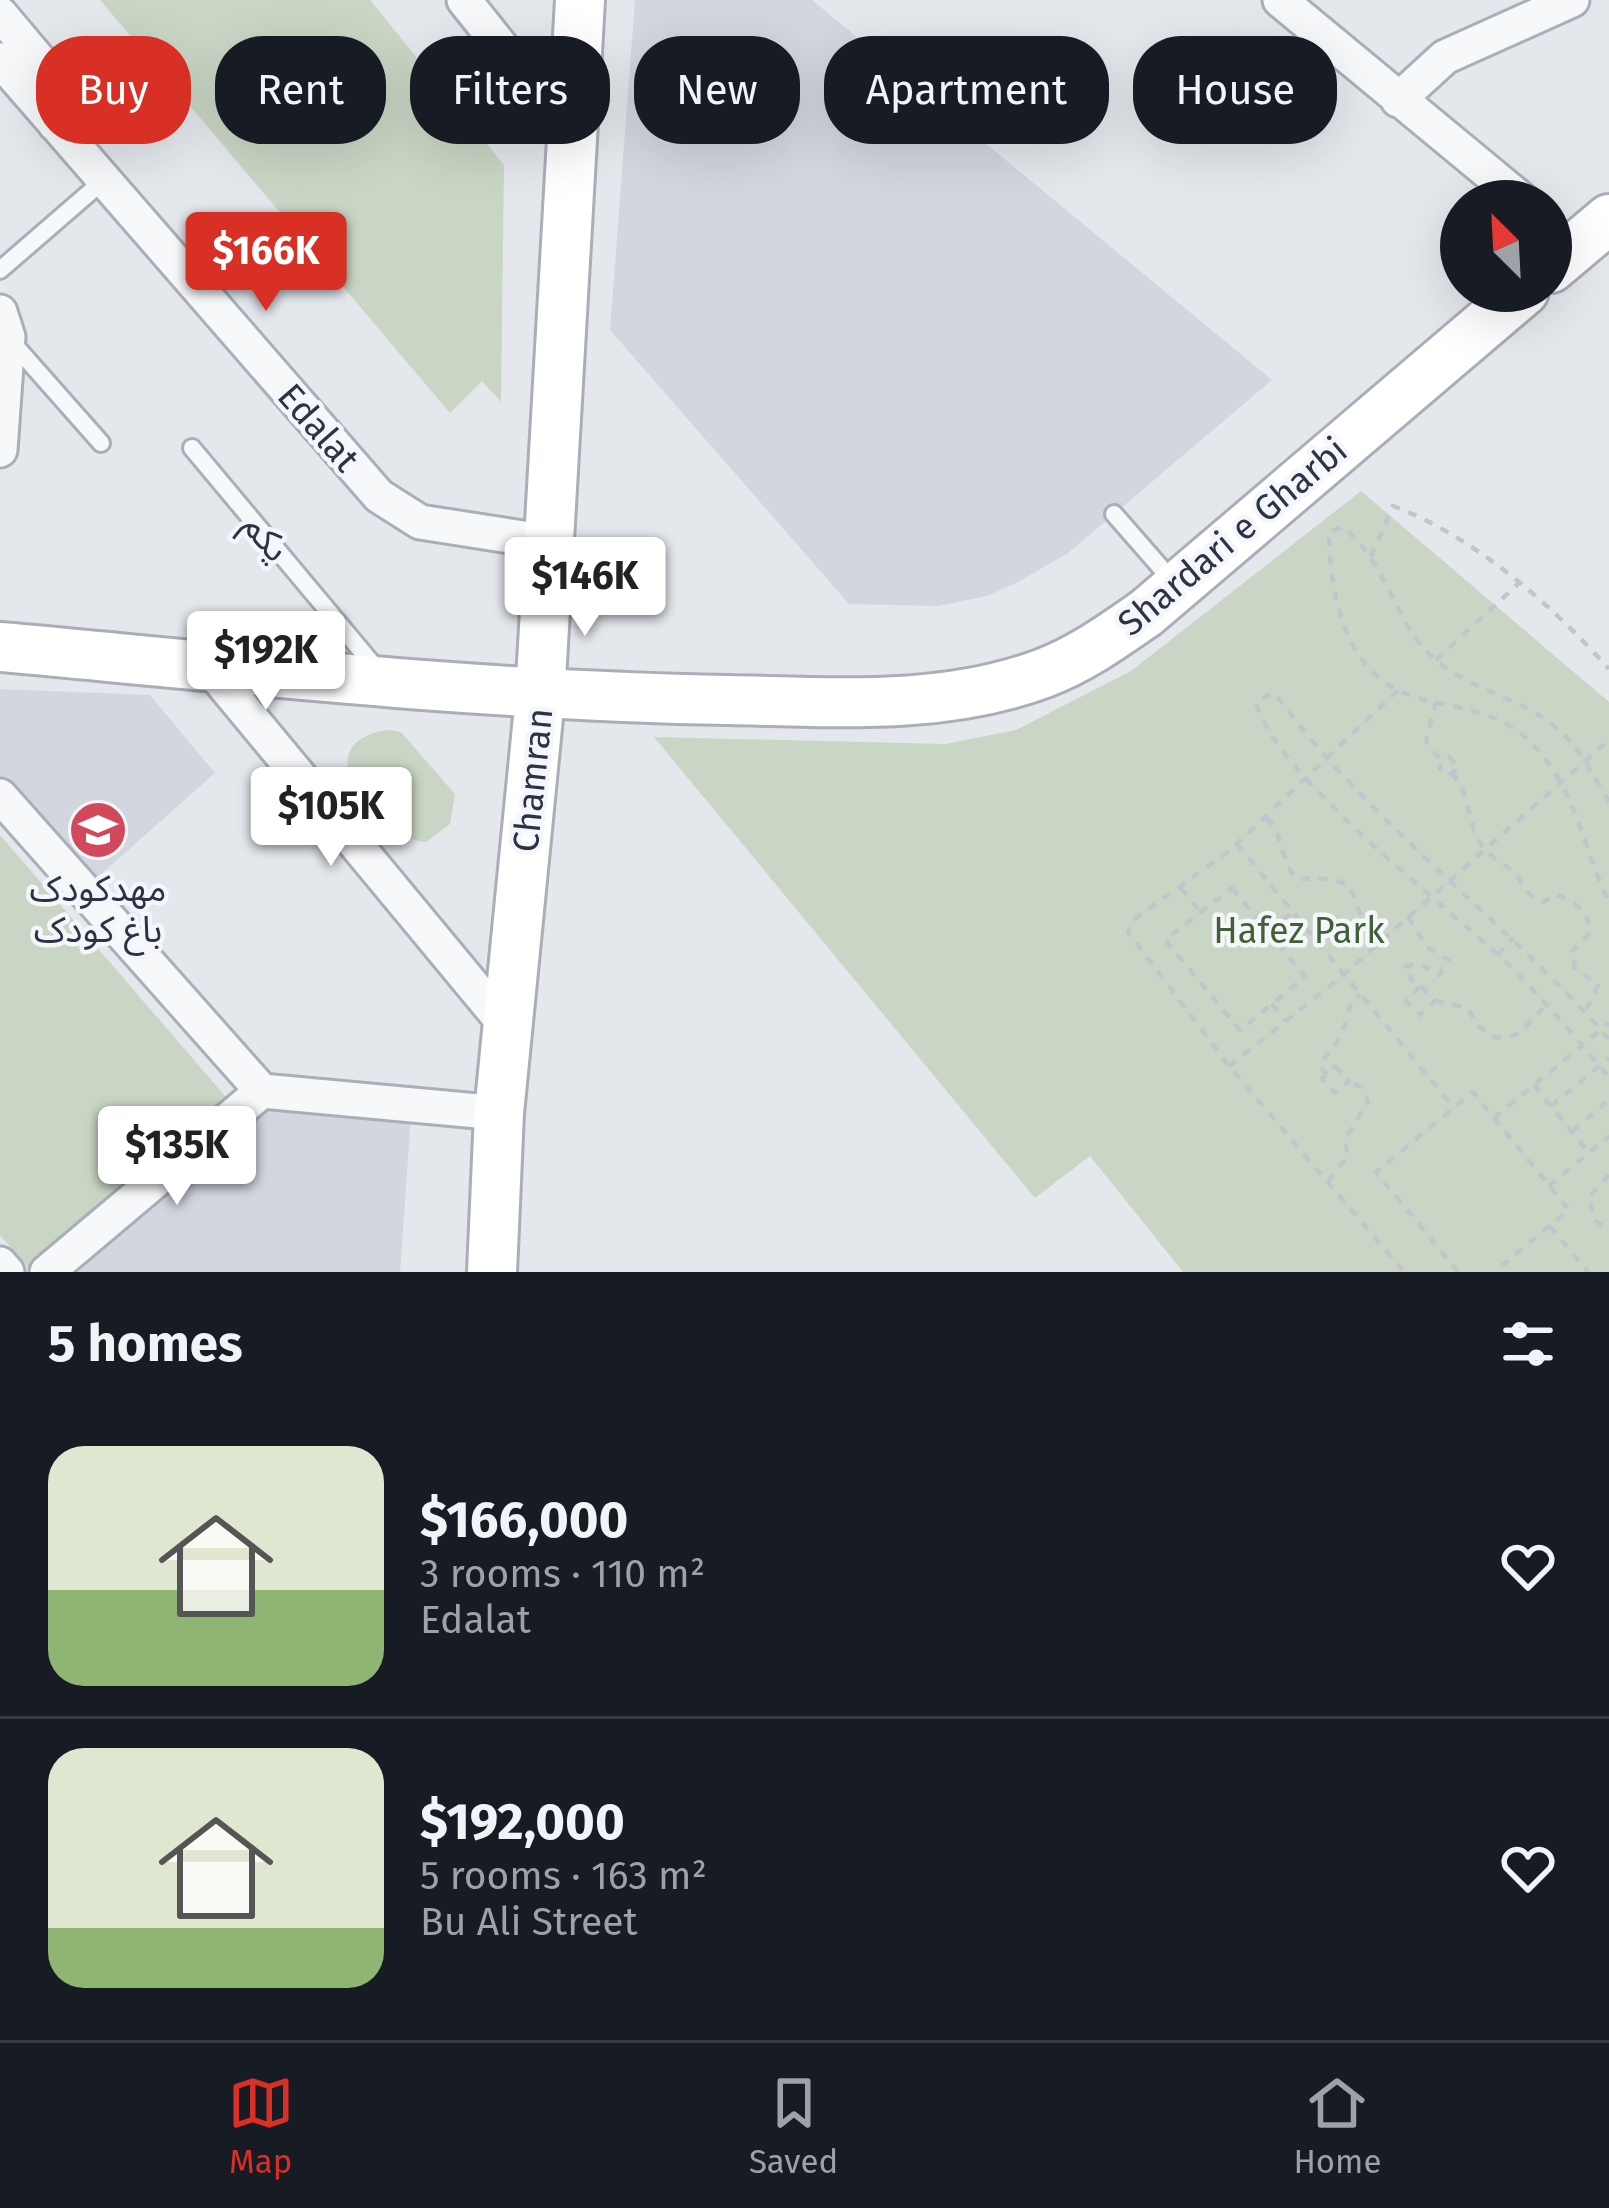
<!DOCTYPE html>
<html lang="en">
<head>
<meta charset="utf-8">
<style>
	body { margin:0; font-family:"Fira Sans","Noto Sans Arabic",sans-serif; background:#20242c; color:#f1f3f6; height:100vh; display:flex; flex-direction:column; font-size:45px; white-space:nowrap }
	* { box-sizing:border-box; margin:0 }
	p { font-size:39px; color:#9ea1a6 }
	.icon { flex:none; width:66px; height:66px; fill:none; stroke:currentColor; stroke-width:2; stroke-linecap:round; stroke-linejoin:round }
	.map { position:relative; height:1272px; overflow:hidden }
	.drawer { display:flex; flex-direction:column; background:#171b24; flex:1 }
	.drawer>* { flex:none }
	.hud { position:absolute; left:36px; top:36px; width:1539px; height:108px; display:flex; gap:24px }
	.needle { width:78px; rotate:336deg }
	.buttons { position:absolute; left:1440px; top:180px; display:grid; gap:24px }
	.buttons a { display:grid; place-items:center; width:132px; height:132px; border-radius:50%; background:#171b24; box-shadow:0 12px 48px #0002; font-size:60px }
	.price { position:absolute; translate:-50% -102px; padding:0 27px; border-radius:12px; background:#fff; color:#222; font-size:39px; line-height:78px; filter:drop-shadow(0 3px 6px #0008) }
	.price::after { content:''; position:absolute; left:50%; top:72px; width:36px; height:27px; margin-left:-18px; background:inherit; clip-path:polygon(0 0,100% 0,50% 100%) }
	.price.on { background:#d93025; color:#fff }
	ul { padding:0; list-style:none }
	li { display:flex; align-items:center; gap:36px; height:300px; padding:0 48px }
	li+li { border-top:3px solid #363941 }
	li span { display:grid; place-items:center; flex:none; width:336px; height:240px; border-radius:36px; color:#555 }
	li>.icon { margin-inline-start:auto }
	span .icon { width:144px; height:144px; fill:#fffc; stroke-width:1 }
	li b { font-size:51px }
	h2 { display:flex; justify-content:space-between; align-items:center; height:144px; padding:0 48px; font-size:51px }
	.pill { padding:0 42px; border-radius:48px; background:#171b24; box-shadow:0 12px 48px #0002; font-size:42px; line-height:108px }
	.pill.on { background:#d93025; color:#fff }
	.menu { display:flex; justify-content:space-around; align-items:center; height:168px; border-top:3px solid #363941; background:#171b24; font-size:33px; color:#9ea1a6 }
	.menu a { display:grid; justify-items:center; gap:6px }
	.menu .on { color:#d93025 }
	.map>svg:first-child { display:block }
	.built { fill:#d2d6de }
	.green { fill:#c9d6c5 }
	.lines { fill:none; stroke-linecap:round; stroke-linejoin:round }
	.lane-casing { stroke:#a9aeb7; stroke-width:22 }
	.street-casing { stroke:#a9aeb7; stroke-width:39 }
	.secondary-casing { stroke:#a9aeb7; stroke-width:54 }
	.path { stroke:#c2c5cb; stroke-width:4.5; stroke-dasharray:9 9; stroke-linecap:butt }
	.lane { stroke:#f7f8fa; stroke-width:16 }
	.street { stroke:#f7f8fa; stroke-width:33 }
	.secondary { stroke:#fff; stroke-width:48 }
	.labels { text-anchor:middle; stroke-width:9; stroke-linejoin:round; paint-order:stroke }
	.street-label { font-size:36px; fill:#2b3445; stroke:#f4f6f9 }
	.poi-label { font-size:36px; fill:#2b3445; stroke:#f4f6f9 }
	.park-label { font-size:36px; fill:#3f6138; stroke:#f4f6f9 }
</style>
</head>
<body>
<div class="map">
<svg width="1609" height="1272" viewBox="0 0 1609 1272">
	<rect width="100%" height="100%" fill="#e4e7ec"/>
	<!-- built -->
	<path class="built" d="M635,0H812L1272,380L1068,553L1018,582L987,596L938,606L849,604L610,330Z
		M0,689L150,695L215,773L91,883L0,778Z
		M264,1102L411,1116L400,1272H62Z"/>
	<!-- green -->
	<path class="green" d="M100,0H370L504,165L501,402L482,381L450,413Z
		M1361,491L1609,702V1272H1183L1090,1156L1035,1198L654,737L945,744L1016,730L1131,671Z
		M389,730L401,732L455,794L450,824L426,842C374,838 300,741 389,730Z
		M0,835L232,1104L32,1272L0,1235Z"/>
	<g class="lines">
		<defs>
			<path id="lane" d="M0,270L104,180
				M10,340L101,443
				M192,448L380,673
				M1114,514L1176,585"/>
			<path id="street" d="M464,0L569,132
				M1280,0L1523,201
				M0,14L76,104L55,124
				M0,60L379,496L420,522L548,542
				M1398,100L1445,57L1572,0
				M0,312L8,337L0,450
				M208,666L508,1028
				M0,796L262,1091L499,1113
				M0,1264L7,1272
				M47,1272L262,1091"/>
			<path id="secondary" d="M1551,268L1609,219
				M0,647C243,669 484,696 728,700C834,702 943,711 1044,673C1081,659 1113,636 1146,613L1524,291
				M492,1272L499,1113L540,697L580,0"/>
		</defs>
		<!-- lane casing -->
		<use href="#lane" class="lane-casing"/>
		<!-- street casing -->
		<use href="#street" class="street-casing"/>
		<!-- secondary casing -->
		<use href="#secondary" class="secondary-casing"/>
		<!-- path -->
		<path class="path" d="M1371,557L1393,506C1475,537 1551,604 1609,669
			M1436,660L1518,584
			M1398,690L1228,852L1133,920L1128,932L1229,1066L1404,1272
			M1436,701L1426,742L1443,763
			M1449,757L1459,767L1448,776L1439,767Z
			M1452,773C1472,796 1466,821 1481,844C1490,859 1507,864 1517,876C1527,889 1526,897 1543,902L1556,895C1576,901 1587,911 1591,932L1571,952L1575,968L1598,985L1586,1010
			M1609,802C1594,777 1578,744 1554,726C1515,694 1461,689 1425,650C1392,612 1382,556 1342,527L1329,532C1330,594 1344,672 1409,695C1451,710 1492,706 1527,739C1577,785 1581,845 1609,902
			M1267,818C1285,838 1281,864 1297,879C1381,874 1334,905 1383,939
			M1237,844L1454,1108
			M1181,888L1200,912
			M1232,888L1305,977L1240,1030L1165,940Z
			M1408,917L1427,947L1449,960L1439,975L1418,963L1405,967L1417,990
			M1269,931L1293,912
			M1498,955L1513,938
			M1421,986L1435,1001L1420,1015L1406,1001Z
			M1435,1001L1468,1008L1478,1026L1496,1038L1519,1034L1547,1004
			M1272,1004L1285,1021
			M1609,1039C1504,919 1375,828 1280,700L1272,693L1256,702C1271,770 1442,903 1497,954C1538,992 1573,1035 1609,1077
			M1229,1066L1335,982L1609,740
			M1335,1066L1349,1081L1335,1093L1322,1079Z
			M1327,1074L1320,1067C1324,1055 1332,1051 1338,1041C1349,1024 1343,1009 1360,994
			M1534,1085L1589,1153
			M1551,1106L1609,1058
			M1494,1118L1609,1023
			M1572,1131L1609,1100
			M1609,1175L1589,1197L1594,1220L1609,1229
			M1328,1181L1348,1157L1345,1139L1368,1102L1361,1087L1349,1081
			M1549,1186L1609,1136
			M1550,1226L1588,1272
			M1458,1272L1376,1172L1473,1092L1569,1210L1494,1272"/>
		<!-- lane -->
		<use href="#lane" class="lane"/>
		<!-- street -->
		<use href="#street" class="street"/>
		<!-- secondary -->
		<use href="#secondary" class="secondary"/>
	</g>
	<!-- icons -->
	<defs>
		<symbol id="school-disc" viewBox="-11 -11 22 22"><circle r="9.5" fill="#d1495b" stroke="#f4f6f9"/><path d="M0-5L7-2L0 1L-7-2ZM-4 1L0 2.5L4 1V4Q0 6-4 4Z" fill="#fff"/></symbol>
	</defs>
	<g fill-rule="evenodd">
		<use href="#school-disc" x="65" y="797" width="66" height="66"/>
	</g>
	<g class="labels">
		<!-- street labels -->
		<g class="street-label">
			<text transform="translate(319 427) rotate(49)" y="13">Edalat</text>
			<text transform="translate(1232 536) rotate(-40)" y="13">Shardari e Gharbi</text>
			<text transform="translate(267 537) rotate(50)" y="13">یکم</text>
			<text transform="translate(532 780) rotate(-84)" y="13">Chamran</text>
		</g>
		<!-- poi labels -->
		<g class="poi-label">
			<text x="98" y="901">مهدکودک<tspan x="98" dy="41">باغ کودک</tspan></text>
		</g>
		<!-- park labels -->
		<g class="park-label">
			<text x="1299" y="943">Hafez Park</text>
		</g>
	</g>
</svg>
<div class="buttons">
<a><svg class="needle" viewBox="-14 -14 28 28"><path d="M0-13l5 13h-10z" fill="#e53935"/><path d="M0 13l5-13h-10z" fill="#9ea1a6"/></svg></a>
</div>
<b class="price on" style="left:266px;top:314px">$166K</b>
<b class="price" style="left:585px;top:639px">$146K</b>
<b class="price" style="left:266px;top:713px">$192K</b>
<b class="price" style="left:331px;top:869px">$105K</b>
<b class="price" style="left:177px;top:1208px">$135K</b>
<div class="hud">
<a class="pill on">Buy</a>
<a class="pill">Rent</a>
<a class="pill">Filters</a>
<a class="pill">New</a>
<a class="pill">Apartment</a>
<a class="pill">House</a>
</div>
</div>
<section class="drawer">
<h2>5 homes<svg class="icon" aria-label="filters" viewBox="0 0 24 24"><path d="M4 7h16M4 17h16"/><circle cx="9" cy="7" r="2"/><circle cx="15" cy="17" r="2"/></svg></h2>
<ul>
<li><span style="background:linear-gradient(#dfe7d0 60%,#8fb573 0)"><svg class="icon" aria-label="home" viewBox="0 0 24 24"><path d="M3 11l9-7 9 7M6 9v11h12V9"/></svg></span><div><b>$166,000</b><p>3 rooms · 110 m²</p><p>Edalat</p></div><svg class="icon" aria-label="heart" viewBox="0 0 24 24"><path d="M12 20l-8-8c-3-5 5-10 8-4 3-6 11-1 8 4z"/></svg></li>
<li><span style="background:linear-gradient(#dfe7d0 75%,#8fb573 0)"><svg class="icon" aria-label="home" viewBox="0 0 24 24"><path d="M3 11l9-7 9 7M6 9v11h12V9"/></svg></span><div><b>$192,000</b><p>5 rooms · 163 m²</p><p>Bu Ali Street</p></div><svg class="icon" aria-label="heart" viewBox="0 0 24 24"><path d="M12 20l-8-8c-3-5 5-10 8-4 3-6 11-1 8 4z"/></svg></li>
</ul>
</section>
<nav class="menu">
<a class="on"><svg class="icon" aria-label="map" viewBox="0 0 24 24"><path d="M3 6l6-2 6 2 6-2v14l-6 2-6-2-6 2zM9 4v14M15 6v14"/></svg>Map</a>
<a><svg class="icon" aria-label="saved" viewBox="0 0 24 24"><path d="M7 4h10v16l-5-4-5 4z"/></svg>Saved</a>
<a><svg class="icon" aria-label="home" viewBox="0 0 24 24"><path d="M3 11l9-7 9 7M6 9v11h12V9"/></svg>Home</a>
</nav>
</body>
</html>
